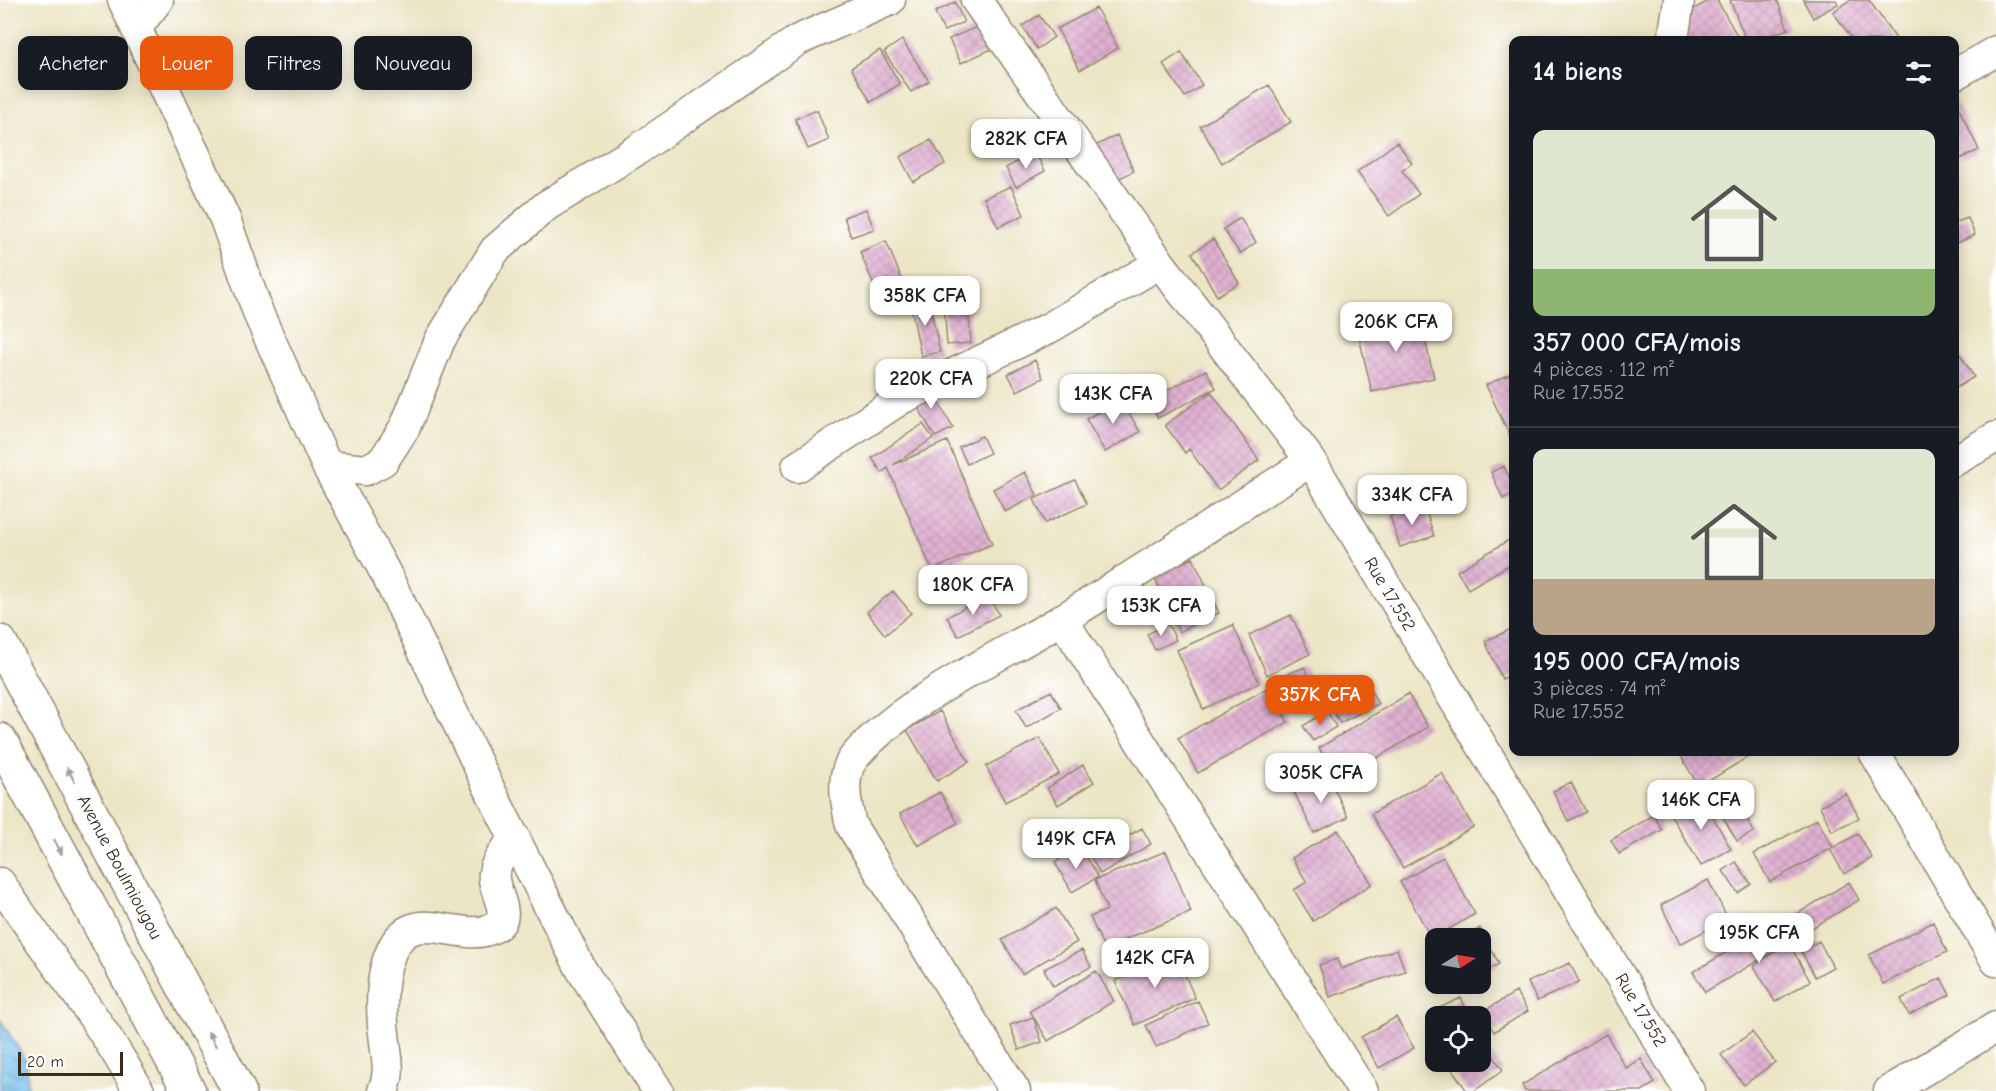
<!DOCTYPE html>
<html lang="fr">
<head>
<meta charset="utf-8">
<style>
	body { margin:0; font-family:"Comic Neue",sans-serif; background:#20242c; color:#f1f3f6; height:100vh; display:flex; flex-direction:column; font-size:22px; white-space:nowrap }
	* { box-sizing:border-box; margin:0 }
	p { font-size:20px; color:#9ea1a6 }
	.icon { flex:none; width:33px; height:33px; fill:none; stroke:currentColor; stroke-width:2; stroke-linecap:round; stroke-linejoin:round }
	.map { position:relative; flex:1; overflow:hidden }
	.sheet { position:absolute; left:1509px; top:36px; width:450px; height:720px; display:flex; flex-direction:column; background:#171b24; border-radius:12px; box-shadow:0 3px 15px #0003 }
	.sheet>* { flex:none }
	.top-card { position:absolute; left:18px; top:36px; width:570px; height:54px; display:flex; gap:12px }
	.needle { width:39px; rotate:79deg }
	.controls { position:absolute; left:1425px; top:928px; display:grid; gap:12px }
	.controls a { display:grid; place-items:center; width:66px; height:66px; border-radius:12px; background:#171b24; box-shadow:0 3px 15px #0003; font-size:30px }
	.scale { position:absolute; left:18px; bottom:15px; width:105px; box-sizing:border-box; padding-left:6px; border:3px solid #3b2a1e; border-top:0; font-size:16px; line-height:21px; white-space:nowrap; color:#3b2a1e; -webkit-text-stroke:4px #fff; paint-order:stroke }
	.price { position:absolute; translate:-50% -51px; padding:0 14px; border-radius:12px; background:#fff; color:#222; font-size:20px; line-height:39px; filter:drop-shadow(0 2px 3px #0008) }
	.price::after { content:''; position:absolute; left:50%; top:36px; width:18px; height:14px; margin-left:-9px; background:inherit; clip-path:polygon(0 0,100% 0,50% 100%) }
	.price.active { background:#ea580c; color:#fff }
	ul { padding:0; list-style:none }
	li { display:grid; align-content:center; gap:12px; height:318px; padding:0 24px }
	li+li { border-top:2px solid #363941 }
	li span { display:grid; place-items:center; height:186px; border-radius:12px; color:#555 }
	li>.icon { margin-inline-start:auto }
	span .icon { width:108px; height:108px; fill:#fffc; stroke-width:1 }
	li b { font-size:26px }
	h2 { display:flex; justify-content:space-between; align-items:center; height:72px; padding:0 24px; font-size:26px }
	.pill { padding:0 21px; border-radius:12px; background:#171b24; box-shadow:0 3px 15px #0003; font-size:21px; line-height:54px }
	.pill.active { background:#ea580c; color:#fff }
	.map>svg:first-child { display:block }
	.water { fill:url(#water-waves); stroke:#557283; stroke-width:1.5 }
	.building { fill:url(#building-cross-hatch) }
	.lines { fill:none; stroke-linecap:round; stroke-linejoin:round }
	.minor-casing { stroke:#948872; stroke-width:33 }
	.trunk-casing { stroke:#948872; stroke-width:36 }
	.minor { stroke:#fff; stroke-width:30 }
	.trunk { stroke:#fff; stroke-width:33 }
	.oneway { fill:#a79f9a }
	.labels { text-anchor:middle; stroke-width:6; stroke-linejoin:round; paint-order:stroke }
	.street-label { font-size:18px; fill:#3b2a1e; stroke:#fff }
</style>
</head>
<body>
<div class="map">
<svg width="1996" height="1091" viewBox="0 0 1996 1091">
	<defs>
		<pattern id="water-waves" width="16" height="10" patternUnits="userSpaceOnUse" patternTransform="scale(1.5)"><rect width="16" height="10" fill="#6fbbe8"/><path d="M0 5q4-4 8 0t8 0" fill="none" stroke="#5c98bb"/></pattern>
		<pattern id="building-cross-hatch" width="8" height="8" patternUnits="userSpaceOnUse" patternTransform="scale(1.5)"><rect width="8" height="8" fill="#e0b1d2"/><path d="M0 0l8 8M0 8l8-8" fill="none" stroke="#c198b4"/></pattern>
	</defs>
	<rect width="100%" height="100%" fill="#fff"/>
	<filter id="ink" filterUnits="userSpaceOnUse"><feTurbulence type="fractalNoise" baseFrequency=".0167" numOctaves="2"/><feDisplacementMap in="SourceGraphic" scale="12" xChannelSelector="R" yChannelSelector="G"/><feConvolveMatrix kernelMatrix="1 2 1 2 8 2 1 2 1" color-interpolation-filters="sRGB"/></filter>
	<filter id="wash" filterUnits="userSpaceOnUse"><feTurbulence type="fractalNoise" baseFrequency=".008" numOctaves="4" result="noise"/><feDisplacementMap in="SourceGraphic" scale="24" xChannelSelector="R" yChannelSelector="G"/><feGaussianBlur stdDeviation="1.35" result="paint"/><feColorMatrix in="noise" values="0 0 0 0 0 0 0 0 0 0 0 0 0 0 0 0 0 1.4 0 .05"/><feComposite in="paint" operator="in"/></filter>
	<g filter="url(#wash)">
		<rect width="100%" height="100%" fill="#ece5c6"/>
		<!-- water -->
		<path class="water" d="M0,1019L27,1062L28,1091H0Z"/>
		<g id="blocks">
			<!-- building -->
			<path class="building" d="M1710,0H1717L1739,39L1691,40L1678,18Z
				M1730,0H1777L1788,29L1757,40H1746Z
				M1803,0H1836L1838,4L1813,18Z
				M1850,0H1869L1897,40H1853L1833,12Z
				M955,2L964,22L944,31L935,12Z
				M1096,8L1118,48L1080,70L1057,29Z
				M1039,15L1054,37L1037,49L1022,26Z
				M983,24L994,48L961,63L949,39Z
				M902,40L929,81L911,92L884,52Z
				M880,50L900,84L871,102L851,68Z
				M1181,52L1202,85L1185,97L1163,64Z
				M1269,85L1291,122L1222,163L1200,126Z
				M1954,98L1979,150L1960,159L1954,146Z
				M817,110L829,140L808,149L795,119Z
				M1117,135L1134,171L1110,183L1093,147Z
				M931,140L945,164L913,182L900,157Z
				M1397,142L1412,163L1402,171L1419,194L1389,216L1357,172Z
				M1035,152L1045,171L1016,187L1006,168Z
				M1011,186L1024,215L998,227L984,198Z
				M866,209L874,229L851,237L844,217Z
				M1240,218L1256,242L1240,254L1223,229Z
				M1968,218L1975,235L1954,244V223Z
				M1213,239L1239,283L1217,296L1192,253Z
				M886,241L906,289L880,300L860,252Z
				M963,280L967,296L940,303L936,287Z
				M928,297L940,352L921,356L910,302Z
				M968,302L971,343L947,345L944,304Z
				M1419,314L1434,378L1372,392L1357,328Z
				M1954,344L1974,377L1956,388L1954,385Z
				M1035,360L1043,378L1017,391L1008,374Z
				M1206,370L1216,388L1158,418L1148,400Z
				M1514,372V445L1486,385Z
				M927,382L953,428L935,437L910,393Z
				M1211,392L1259,460L1218,490L1189,449L1185,453L1165,425Z
				M1121,399L1140,432L1105,452L1086,419Z
				M923,424L933,438L893,465L947,441L992,544L932,570L888,468L882,473L872,458Z
				M982,436L990,453L967,464L959,447Z
				M1504,466L1514,487V493L1503,499L1491,472Z
				M1025,472L1037,495L1005,512L993,489Z
				M1075,480L1087,504L1045,523L1034,499Z
				M1398,486L1406,503L1385,512L1377,495Z
				M1424,505L1434,536L1400,547L1390,516Z
				M1514,537V562L1468,589L1457,571Z
				M1193,558L1219,613L1179,632L1154,576Z
				M893,591L911,613L885,635L867,612Z
				M989,595L999,615L958,636L947,617Z
				M1291,615L1310,654L1267,675L1249,635Z
				M1168,624L1176,640L1155,650L1147,634Z
				M1233,625L1259,683L1203,709L1177,650Z
				M1514,628V674L1502,679L1485,641Z
				M1305,667L1316,698L1287,708L1277,678Z
				M1269,687L1288,722L1198,773L1178,738Z
				M1369,687L1378,704L1340,723L1331,706Z
				M1051,691L1061,708L1026,728L1016,710Z
				M1408,694L1428,727L1339,781L1319,748Z
				M940,711L969,762L937,781L907,730Z
				M1327,711L1336,727L1313,741L1303,726Z
				M1040,738L1059,774L1005,802L986,766Z
				M1682,752H1707L1710,756L1717,752H1756L1699,787L1679,753Z
				M1083,765L1094,782L1058,805L1047,788Z
				M1442,773L1473,827L1403,868L1371,814Z
				M1328,776L1348,817L1314,833L1294,792Z
				M1571,782L1586,812L1568,821L1553,791Z
				M940,792L958,823L918,846L900,814Z
				M1846,793L1859,818L1832,831L1820,806Z
				M1701,796L1731,849L1701,866L1670,814Z
				M1738,802L1754,832L1737,841L1720,812Z
				M1654,815L1662,830L1619,854L1611,840Z
				M1817,819L1833,848L1858,834L1872,858L1844,874L1830,849L1770,882L1754,854Z
				M1142,828L1151,844L1100,874L1091,857Z
				M1338,830L1372,884L1313,921L1294,890L1307,882L1292,858Z
				M1081,847L1098,877L1072,892L1055,862Z
				M1166,851L1191,912L1104,948L1090,917L1107,910L1095,880Z
				M1443,857L1475,914L1432,939L1400,882Z
				M1736,862L1751,884L1738,893L1723,871Z
				M1708,880L1728,919L1680,944L1661,905Z
				M1849,882L1859,900L1797,937L1787,920Z
				M1056,908L1077,942L1022,974L1002,940Z
				M1777,922L1810,981L1775,1002L1754,966L1783,946L1705,992L1693,972Z
				M1933,922L1947,952L1883,984L1869,955Z
				M1480,928L1499,964L1480,974V939H1461Z
				M1819,941L1833,967L1815,977L1801,951Z
				M1397,949L1405,971L1330,997L1319,965L1337,959L1341,969Z
				M1082,950L1091,967L1053,986L1044,969Z
				M1175,953L1195,998L1135,1025L1115,981Z
				M1570,963L1579,982L1537,1001L1528,982Z
				M1096,971L1114,1001L1048,1041L1030,1011Z
				M1941,978L1950,995L1909,1015L1901,999Z
				M1516,992L1528,1011L1494,1032L1482,1012Z
				M1461,998L1470,1017H1444L1439,1008Z
				M1198,1001L1208,1023L1156,1047L1146,1025Z
				M1033,1017L1042,1042L1019,1050L1010,1025Z
				M1396,1017L1414,1048L1379,1068L1361,1037Z
				M1752,1032L1775,1062L1744,1085L1721,1055Z
				M1606,1034L1626,1068L1641,1059L1655,1083L1642,1091H1525L1522,1085Z
				M1480,1037L1503,1070L1474,1091H1467L1447,1062H1480Z"/>
		</g>
	</g>
	<g filter="url(#ink)">
		<use href="#blocks" fill-opacity="0" stroke="#948872" stroke-width="1.5"/>
		<g class="lines">
			<defs>
				<path id="minor" d="M123,0L225,219L259,315L327,466L386,574L492,794L581,969L658,1091
					M976,0L1160,263L1311,461L1689,1091
					M136,28L158,0
					M1673,40L1679,0
					M1954,75L1996,51
					M1954,461L1996,437
					M327,466L366,470L383,461L405,427L440,340L495,250L546,206L637,150L798,40L890,0
					M797,467L901,399L1049,328L1160,263
					M1062,619L1363,1091
					M1874,752L1996,961
					M0,883C46,953 99,1018 139,1091
					M383,1091C391,1072 387,1062 385,1042C381,1013 379,979 391,952C412,902 460,945 493,928C516,917 491,890 494,873C496,860 507,849 515,838
					M1015,1091L851,825C846,804 839,773 856,755C906,699 996,659 1061,620C1145,569 1227,514 1311,461
					M1889,1091L1996,1027"/>
				<path id="trunk" d="M0,642L239,1091
					M0,740L189,1091"/>
			</defs>
			<!-- minor casing -->
			<use href="#minor" class="minor-casing"/>
			<!-- trunk casing -->
			<use href="#trunk" class="trunk-casing"/>
			<!-- minor -->
			<use href="#minor" class="minor"/>
			<!-- trunk -->
			<use href="#trunk" class="trunk"/>
		</g>
		<!-- one-way arrows -->
		<defs><path id="oneway-solid" d="M-6-.8H1V-3.2L6.5 0L1 3.2V.8H-6Z" transform="scale(1.5)"/></defs>
		<g class="oneway">
			<use href="#oneway-solid" transform="translate(71 775) rotate(-118)"/>
			<use href="#oneway-solid" transform="translate(58 847) rotate(62)"/>
			<use href="#oneway-solid" transform="translate(212 1039) rotate(-118)"/>
		</g>
	</g>
	<g class="labels">
		<!-- street labels -->
		<g class="street-label">
			<text transform="translate(1390 594) rotate(59)" y="6">Rue 17.552</text>
			<text transform="translate(120 867) rotate(62)" y="6">Avenue Boulmiougou</text>
			<text transform="translate(1641 1010) rotate(59)" y="6">Rue 17.552</text>
		</g>
	</g>
</svg>
<div class="controls">
<a><svg class="needle" viewBox="-14 -14 28 28"><path d="M0-13l5 13h-10z" fill="#e53935"/><path d="M0 13l5-13h-10z" fill="#9ea1a6"/></svg></a>
<a><svg class="icon" aria-label="locate" viewBox="0 0 24 24"><circle cx="12" cy="12" r="6"/><path d="M12 2v4M12 18v4M2 12h4M18 12h4"/></svg></a>
</div>
<div class="scale">20 m</div>
<b class="price" style="left:1026px;top:170px">282K CFA</b>
<b class="price" style="left:925px;top:327px">358K CFA</b>
<b class="price" style="left:1396px;top:353px">206K CFA</b>
<b class="price" style="left:931px;top:410px">220K CFA</b>
<b class="price" style="left:1113px;top:425px">143K CFA</b>
<b class="price" style="left:1412px;top:526px">334K CFA</b>
<b class="price" style="left:973px;top:616px">180K CFA</b>
<b class="price" style="left:1161px;top:637px">153K CFA</b>
<b class="price active" style="left:1320px;top:726px">357K CFA</b>
<b class="price" style="left:1321px;top:804px">305K CFA</b>
<b class="price" style="left:1701px;top:831px">146K CFA</b>
<b class="price" style="left:1076px;top:870px">149K CFA</b>
<b class="price" style="left:1759px;top:964px">195K CFA</b>
<b class="price" style="left:1155px;top:989px">142K CFA</b>
<div class="top-card">
<a class="pill">Acheter</a>
<a class="pill active">Louer</a>
<a class="pill">Filtres</a>
<a class="pill">Nouveau</a>
</div>
<section class="sheet">
<h2>14 biens<svg class="icon" aria-label="filters" viewBox="0 0 24 24"><path d="M4 7h16M4 17h16"/><circle cx="9" cy="7" r="2"/><circle cx="15" cy="17" r="2"/></svg></h2>
<ul>
<li><span style="background:linear-gradient(#dfe7d0 75%,#8fb573 0)"><svg class="icon" aria-label="home" viewBox="0 0 24 24"><path d="M3 11l9-7 9 7M6 9v11h12V9"/></svg></span><div><b>357 000 CFA/mois</b><p>4 pièces · 112 m²</p><p>Rue 17.552</p></div></li>
<li><span style="background:linear-gradient(#dfe7d0 70%,#b9a48a 0)"><svg class="icon" aria-label="home" viewBox="0 0 24 24"><path d="M3 11l9-7 9 7M6 9v11h12V9"/></svg></span><div><b>195 000 CFA/mois</b><p>3 pièces · 74 m²</p><p>Rue 17.552</p></div></li>
</ul>
</section>
</div>
</body>
</html>
